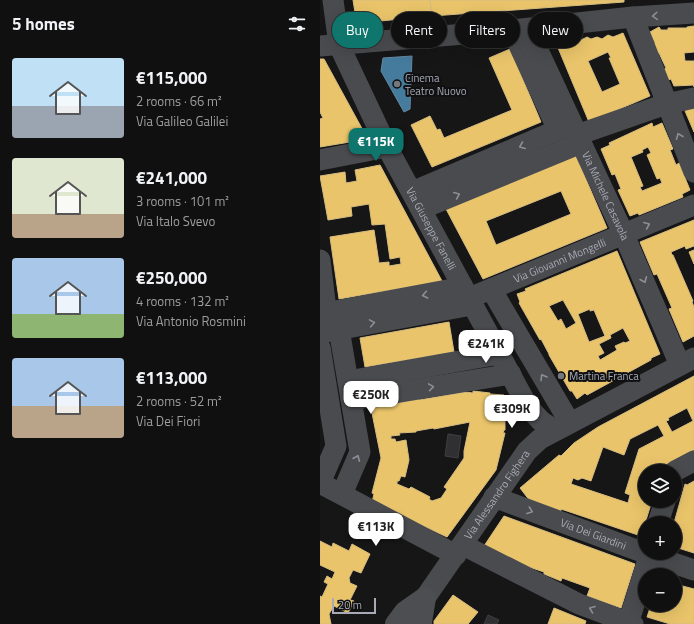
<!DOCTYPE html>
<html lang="en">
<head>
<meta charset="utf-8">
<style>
	body { margin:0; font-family:"Titillium Web",sans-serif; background:#1e1e1e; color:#f1f3f6; height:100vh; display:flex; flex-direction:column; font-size:15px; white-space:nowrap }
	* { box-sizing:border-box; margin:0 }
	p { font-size:13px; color:#9c9d9f }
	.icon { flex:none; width:22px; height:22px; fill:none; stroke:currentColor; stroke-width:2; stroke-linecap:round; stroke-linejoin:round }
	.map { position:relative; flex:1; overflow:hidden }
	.drawer { display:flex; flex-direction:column; background:#101010; width:320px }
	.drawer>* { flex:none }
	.banner { position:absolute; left:12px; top:12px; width:302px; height:36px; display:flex; gap:8px }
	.fabs { position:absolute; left:318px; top:464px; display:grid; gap:8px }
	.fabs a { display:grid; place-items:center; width:44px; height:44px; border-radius:50%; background:#101010; box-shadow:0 4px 16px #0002,0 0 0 1px #303030; font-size:20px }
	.scale { position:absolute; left:12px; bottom:10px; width:44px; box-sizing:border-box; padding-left:4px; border:2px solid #a8abb6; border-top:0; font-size:11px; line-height:14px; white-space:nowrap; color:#a8abb6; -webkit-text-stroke:3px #101012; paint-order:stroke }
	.price { position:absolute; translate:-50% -34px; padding:0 9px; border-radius:8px; background:#fff; color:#222; font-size:13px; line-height:26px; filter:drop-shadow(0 1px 2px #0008) }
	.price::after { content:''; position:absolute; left:50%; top:24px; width:12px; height:9px; margin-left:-6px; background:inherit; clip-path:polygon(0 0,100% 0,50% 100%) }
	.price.on { background:#0f766e; color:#fff }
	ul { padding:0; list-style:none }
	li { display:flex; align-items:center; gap:12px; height:100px; padding:0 12px }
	li span { display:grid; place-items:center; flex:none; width:112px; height:80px; border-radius:4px; color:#555 }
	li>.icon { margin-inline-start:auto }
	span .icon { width:48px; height:48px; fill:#fffc; stroke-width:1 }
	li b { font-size:17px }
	h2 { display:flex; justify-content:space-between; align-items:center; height:48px; padding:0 12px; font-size:17px }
	.chip { padding:0 14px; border-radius:18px; background:#101010; box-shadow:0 4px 16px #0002,0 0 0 1px #303030; font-size:14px; line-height:36px }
	.chip.on { background:#0f766e; color:#fff }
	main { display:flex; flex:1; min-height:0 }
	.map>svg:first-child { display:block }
	.homes { fill:#e9c46a; stroke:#d6bc81; fill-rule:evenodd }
	.public { fill:#457b9d; stroke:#6389a4 }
	.building { fill:#303032; stroke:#3e3f42 }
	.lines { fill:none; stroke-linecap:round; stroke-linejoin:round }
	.minor { stroke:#4a4b4f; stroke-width:21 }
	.major { stroke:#4d4e51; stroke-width:22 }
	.oneway { stroke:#8c8e97 }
	.poi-dot { fill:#75777e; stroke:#101012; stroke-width:1.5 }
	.labels { text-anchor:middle; stroke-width:4; stroke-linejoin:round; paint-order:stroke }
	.poi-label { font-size:11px; fill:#a8abb6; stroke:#101012; text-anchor:start }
	.street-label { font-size:11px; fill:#a8abb6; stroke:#101012 }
</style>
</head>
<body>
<main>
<section class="drawer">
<h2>5 homes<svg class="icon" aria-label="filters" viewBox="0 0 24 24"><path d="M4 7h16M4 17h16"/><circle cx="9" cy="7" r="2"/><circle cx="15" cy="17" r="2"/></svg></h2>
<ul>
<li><span style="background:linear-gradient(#bfe0f5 60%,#9aa5b1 0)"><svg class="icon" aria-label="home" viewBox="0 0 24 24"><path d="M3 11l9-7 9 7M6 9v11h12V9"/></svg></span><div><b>€115,000</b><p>2 rooms · 66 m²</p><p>Via Galileo Galilei</p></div></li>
<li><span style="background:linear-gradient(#dfe7d0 70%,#b9a48a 0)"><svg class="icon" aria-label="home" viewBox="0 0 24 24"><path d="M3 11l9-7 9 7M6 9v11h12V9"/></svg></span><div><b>€241,000</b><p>3 rooms · 101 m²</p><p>Via Italo Svevo</p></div></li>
<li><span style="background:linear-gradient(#a9c7e8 70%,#8fb573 0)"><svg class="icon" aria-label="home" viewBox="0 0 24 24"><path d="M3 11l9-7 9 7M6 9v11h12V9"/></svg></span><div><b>€250,000</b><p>4 rooms · 132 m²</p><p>Via Antonio Rosmini</p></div></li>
<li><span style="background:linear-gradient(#a9c7e8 60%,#b9a48a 0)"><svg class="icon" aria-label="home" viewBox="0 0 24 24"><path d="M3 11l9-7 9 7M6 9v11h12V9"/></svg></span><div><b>€113,000</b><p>2 rooms · 52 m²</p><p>Via Dei Fiori</p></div></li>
</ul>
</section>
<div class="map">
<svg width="374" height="624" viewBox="0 0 374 624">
	<rect width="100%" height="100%" fill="#161616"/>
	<!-- homes -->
	<path class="homes" d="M33,0H110L112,16L40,23L36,19Z
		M110,0H304V2L112,16Z
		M374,26V52L364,53L365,61H374V87V85L354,86L351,79L348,80L343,70L346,68L339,53L336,54L332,45L335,43L330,32L339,27L341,30H348V28H367V27Z
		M303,33L330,96L269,122L236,43L244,39L250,41L256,38L261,40L267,37L271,39L277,37L282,39L288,35L293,37ZM288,52L291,58H289L300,84L282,92L268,61Z
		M190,49L221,122L112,167L91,125L110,116L117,130L120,129L124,138L192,110L169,58Z
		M0,59H4L45,134L42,140L0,147V119L3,118L0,112Z
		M374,107V132L365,111Z
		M332,123L333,127L342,123L353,149L350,150L356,165L359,163L370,190L362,194L363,197L319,215L318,213L310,216L298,190L301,189L295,174L292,175L281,149L290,145L289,143ZM328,147L331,153L327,155L337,179L340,178L342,183L322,191L320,187L323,186L311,157L323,152L322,150Z
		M256,156L287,228L163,279L126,209ZM241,191L251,214L176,245L166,221Z
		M60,165L122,281L19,299L10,237L54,230L59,263L69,262V266L81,264L80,257L70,259L65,224L52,225L49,204L31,207L32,216L8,220L0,176L25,172L26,183L37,181L35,170Z
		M374,220V246L366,249L365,246L351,252L352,255H353L373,301L372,302L374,307V336L363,342L349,309L352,308L337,274L334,275L320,242Z
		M374,250V264L369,252Z
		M297,251L340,354L331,358V360L267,395L265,393L257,399L252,391H250L229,355V354L221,339L220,340L199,303L200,302L197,294L206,291L205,289ZM243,300L256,323L246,329L241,319L238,321L229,306ZM270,309V311L274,310L285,336L269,342L258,314ZM303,328L310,341L305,343L304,342L295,346L297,350L280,360L278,356L284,353L279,344L291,338L290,335Z
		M129,322L134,352L45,367L40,338Z
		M374,376V450L343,466L340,471H325V501H332L321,536L241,509V511L210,501L200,488L239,455L241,456L254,443L278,427ZM367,408L373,421L352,432L346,421L349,420L348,418ZM338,425L344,436L319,449L305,493L310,495L308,503L251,484L253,478L258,480L262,478L271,481L283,447L304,455L310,439Z
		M153,391L170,393V394L184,395V396H185V430H184L183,433H185L176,470L127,537L52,502L54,494L52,493L61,458L52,413H53V408L99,399V400L145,392L153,393ZM150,422L144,451V458L124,487L127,489L121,498L112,501L109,499L110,497L91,487L89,489L77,484V481H79L81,476L85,477L89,460L86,440L76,442L75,439H71V436L80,435L79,433L96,432V431L113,428L114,429Z
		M374,481V553L355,547V523H354L365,484L367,485Z
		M184,516L315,564L301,608L267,596L270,588L242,578L241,581L224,574V572L209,567L164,546Z
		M0,541L12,547L13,543L29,551L32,544L50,554L41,573L33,570L29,578L30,583L37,586L30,600L34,601L28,613L14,606L9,614L11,624H0V596L2,597L8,584L4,582L7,576L12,579L15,572L0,565Z
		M355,584L374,589V624H350L327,617L331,605H355Z
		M133,595L158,612L148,624H114V621Z
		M234,608L266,621L265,624H228Z"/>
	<!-- public -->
	<path class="public" d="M92,56L90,109L84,112L61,71L63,58Z"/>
	<!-- building -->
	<path class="building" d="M128,434L141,436L138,458L125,456Z
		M168,615L179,620L177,624H164Z"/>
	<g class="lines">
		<!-- minor -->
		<g class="minor">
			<path id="s1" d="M13,0L19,45L67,147L208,407L221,421L235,430"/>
			<path d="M313,17L374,172"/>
			<path id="s2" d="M208,29L304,235L360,365"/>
			<path d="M192,30L238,130"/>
			<path d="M0,46L192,30L313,17L374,13"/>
			<path d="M257,135L346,104L374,98"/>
			<path d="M0,160L67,147"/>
			<path d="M92,192L252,124"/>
			<path d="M101,209L261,143"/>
			<path d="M0,260L8,326"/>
			<path d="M171,289L250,423"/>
			<path id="s3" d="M149,298L374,205"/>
			<path d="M0,314L143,287"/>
			<path d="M19,329L40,452L22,494"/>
			<path d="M0,333L152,305"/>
			<path d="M0,347L16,446L0,483"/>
			<path d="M28,381L179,354"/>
			<path d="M31,400L191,374"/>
			<path d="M355,471L374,461"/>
			<path d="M0,483L136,555"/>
			<path id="s4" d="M174,497L330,555L374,570"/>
			<path d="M338,523L345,501"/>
			<path d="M143,545L259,604L313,624"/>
			<path id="s5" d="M105,598L207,451L220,439L374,358"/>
			<path d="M308,624L330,553"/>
		</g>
		<!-- major -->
		<path class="major" d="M76,624L85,612L105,598
			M99,624L101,622L105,598"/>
	</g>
	<!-- one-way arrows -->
	<defs><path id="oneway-chevron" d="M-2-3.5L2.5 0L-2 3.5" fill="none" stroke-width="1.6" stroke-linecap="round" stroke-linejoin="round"/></defs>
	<g class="oneway">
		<use href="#oneway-chevron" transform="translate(335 16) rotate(176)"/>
		<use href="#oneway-chevron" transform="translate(359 136) rotate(-112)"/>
		<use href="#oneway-chevron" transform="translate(202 146) rotate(157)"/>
		<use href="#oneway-chevron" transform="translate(137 195) rotate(-23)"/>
		<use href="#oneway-chevron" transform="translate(327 225) rotate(-23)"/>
		<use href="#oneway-chevron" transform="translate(324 280) rotate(67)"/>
		<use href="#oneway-chevron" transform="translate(105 295) rotate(169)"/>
		<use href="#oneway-chevron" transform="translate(52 323) rotate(-10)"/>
		<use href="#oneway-chevron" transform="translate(223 377) rotate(-121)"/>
		<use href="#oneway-chevron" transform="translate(111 387) rotate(-9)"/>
		<use href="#oneway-chevron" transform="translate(37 458) rotate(-67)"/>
		<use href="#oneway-chevron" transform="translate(210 511) rotate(20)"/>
		<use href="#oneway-chevron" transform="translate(272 609) rotate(-159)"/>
	</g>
	<!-- markers -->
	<g class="poi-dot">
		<circle cx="77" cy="84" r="4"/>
		<circle cx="241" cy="376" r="4"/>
	</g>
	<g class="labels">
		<!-- poi labels -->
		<g class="poi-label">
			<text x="85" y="82">Cinema<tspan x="85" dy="13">Teatro Nuovo</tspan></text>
			<text x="249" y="380">Martina Franca</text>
		</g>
		<!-- street labels -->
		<g class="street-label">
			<text dy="4" stroke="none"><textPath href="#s2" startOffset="184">Via Michele Casavola</textPath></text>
			<text dy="4" stroke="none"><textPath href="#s1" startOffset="251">Via Giuseppe Fanelli</textPath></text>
			<text dy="4" stroke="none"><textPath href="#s3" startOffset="98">Via Giovanni Mongelli</textPath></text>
			<text dy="4" stroke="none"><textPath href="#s5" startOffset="126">Via Alessandro Fighera</textPath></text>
			<text dy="4" stroke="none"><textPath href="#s4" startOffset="106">Via Dei Giardini</textPath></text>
		</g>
	</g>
</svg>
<div class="fabs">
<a><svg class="icon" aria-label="layers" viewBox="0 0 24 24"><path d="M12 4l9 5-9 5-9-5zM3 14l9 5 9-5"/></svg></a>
<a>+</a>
<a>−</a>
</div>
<div class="scale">20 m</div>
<b class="price on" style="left:56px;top:162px">€115K</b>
<b class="price" style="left:166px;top:364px">€241K</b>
<b class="price" style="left:51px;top:415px">€250K</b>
<b class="price" style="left:192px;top:429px">€309K</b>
<b class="price" style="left:56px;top:547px">€113K</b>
<div class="banner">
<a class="chip on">Buy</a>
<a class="chip">Rent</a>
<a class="chip">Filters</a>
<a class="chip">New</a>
</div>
</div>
</main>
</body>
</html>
